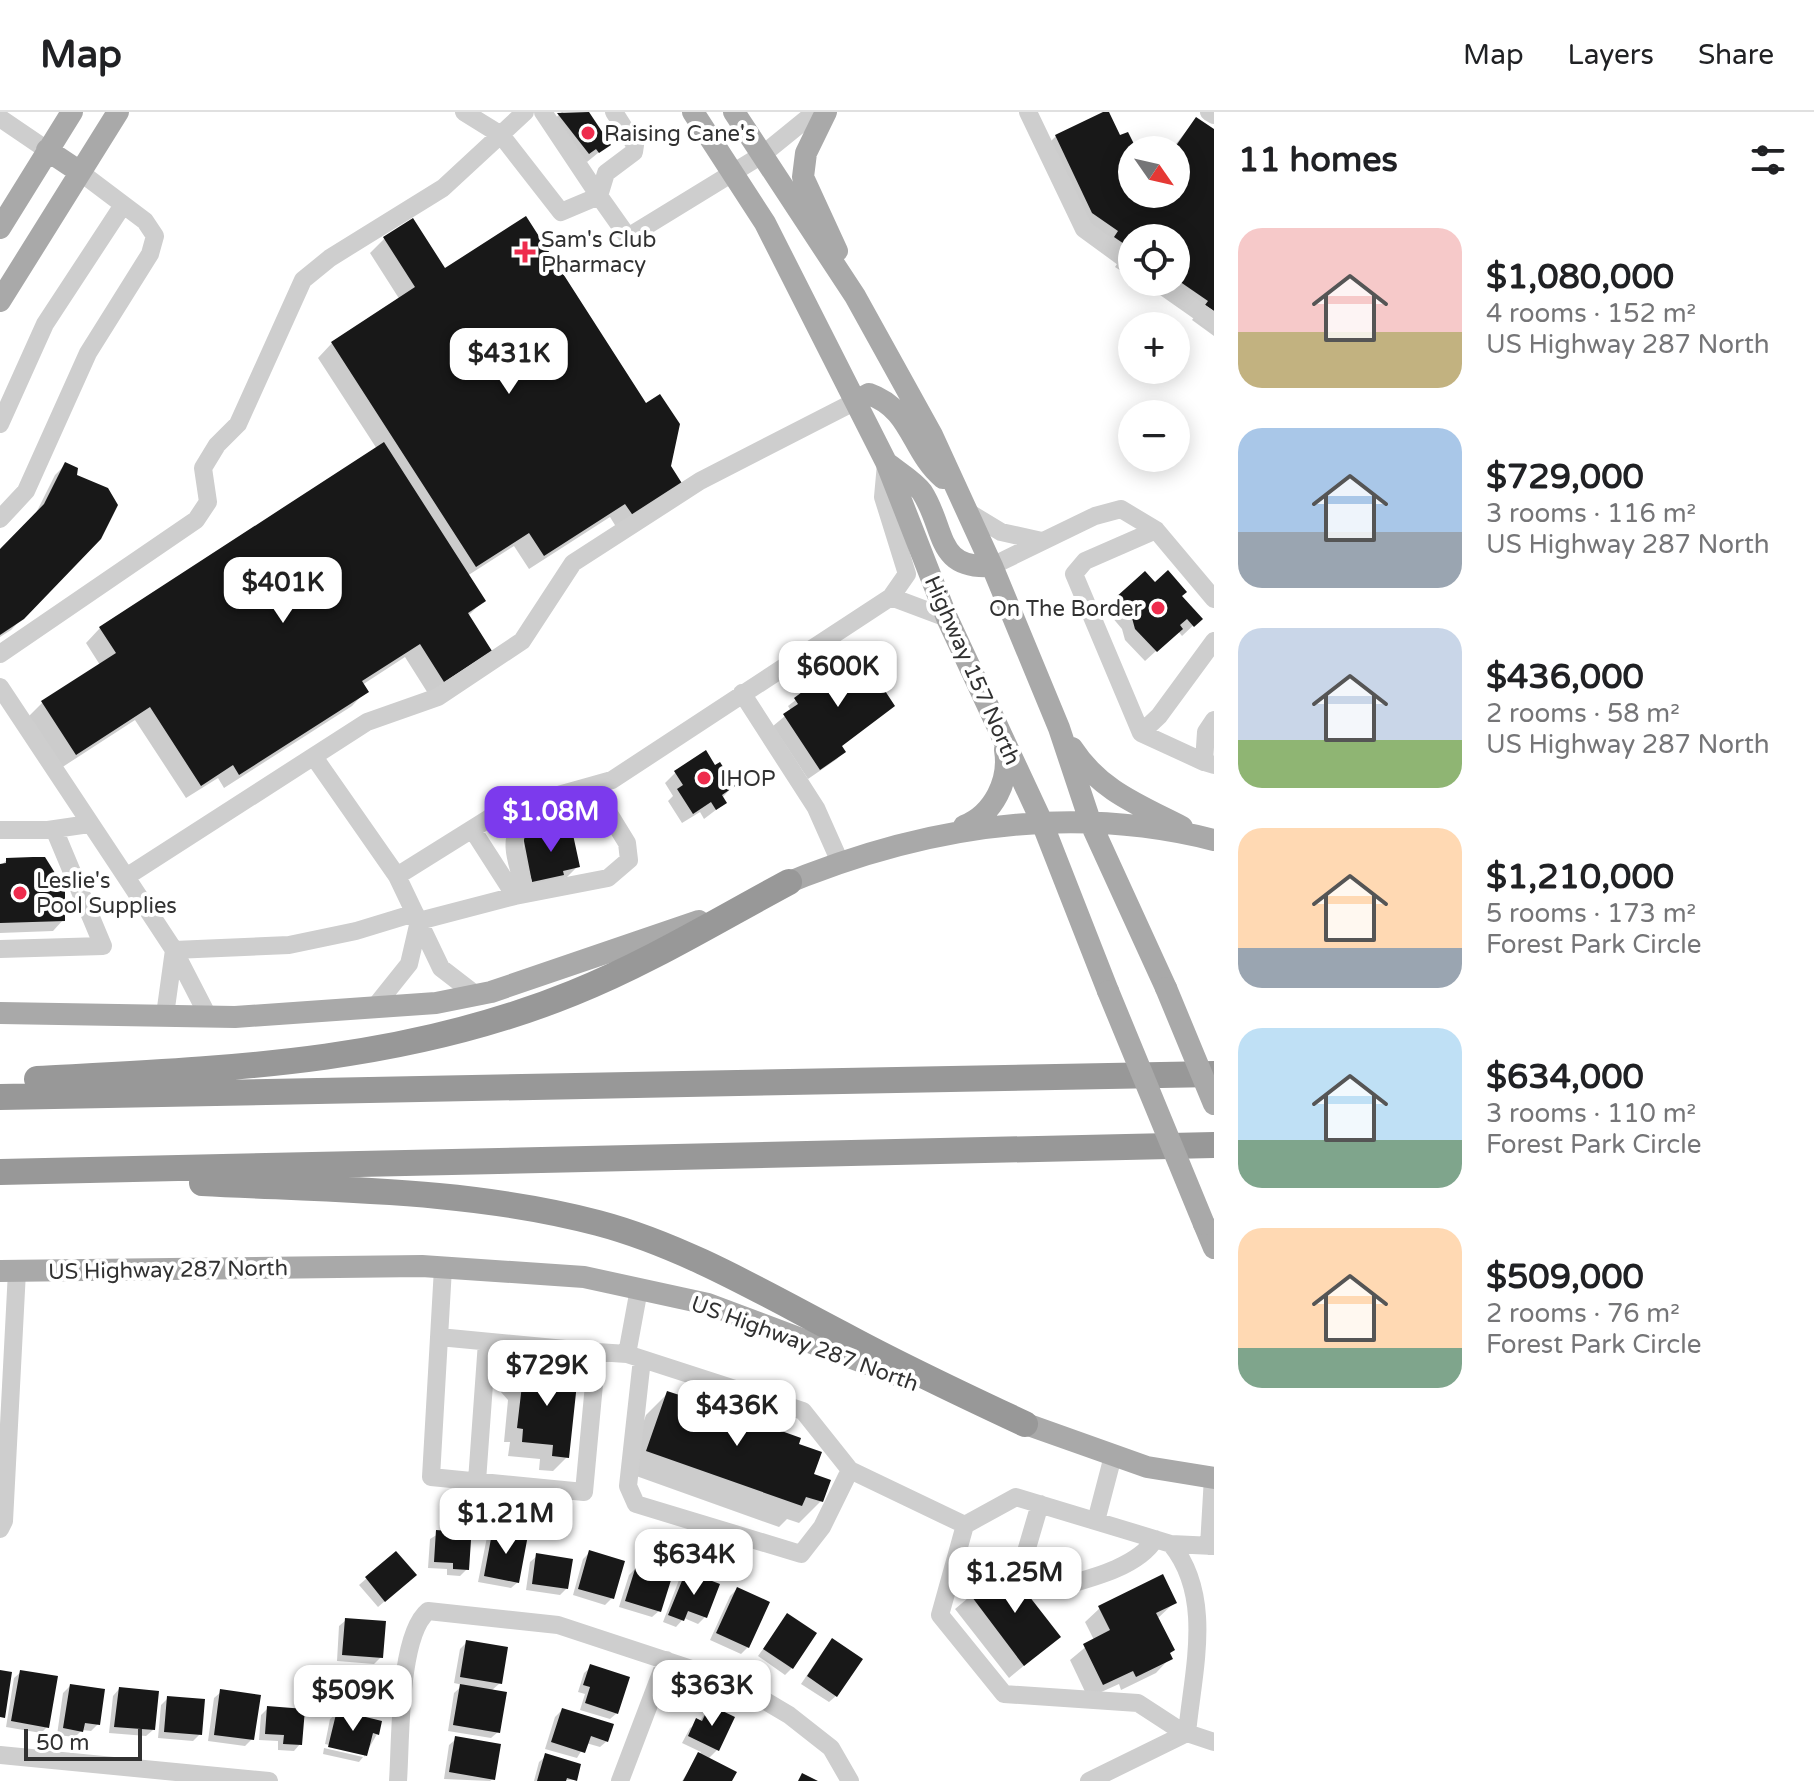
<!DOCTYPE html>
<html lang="en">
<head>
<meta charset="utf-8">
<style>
	body { margin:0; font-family:"Varela Round",sans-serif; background:#f6f6f6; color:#202124; height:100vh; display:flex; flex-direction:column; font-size:30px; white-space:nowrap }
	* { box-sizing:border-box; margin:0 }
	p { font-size:26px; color:#757577 }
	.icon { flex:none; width:44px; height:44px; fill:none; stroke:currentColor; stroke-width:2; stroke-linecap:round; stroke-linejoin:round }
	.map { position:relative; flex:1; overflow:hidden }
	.details { display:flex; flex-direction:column; background:#fff; width:600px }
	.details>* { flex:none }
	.needle { width:52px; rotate:124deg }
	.controls { position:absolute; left:1118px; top:24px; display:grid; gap:16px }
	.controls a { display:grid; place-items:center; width:72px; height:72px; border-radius:50%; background:#fff; box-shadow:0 4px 20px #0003; font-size:40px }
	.scale { position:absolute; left:24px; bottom:20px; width:118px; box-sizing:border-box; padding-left:8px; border:4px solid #313131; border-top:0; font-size:22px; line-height:28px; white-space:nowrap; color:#313131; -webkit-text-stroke:6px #fff; paint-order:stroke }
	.price { position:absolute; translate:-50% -68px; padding:0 18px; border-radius:16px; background:#fff; color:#222; font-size:26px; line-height:52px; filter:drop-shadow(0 2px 4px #0008) }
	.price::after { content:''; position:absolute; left:50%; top:48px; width:24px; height:18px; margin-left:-12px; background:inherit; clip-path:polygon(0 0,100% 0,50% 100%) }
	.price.active { background:#7c3aed; color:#fff }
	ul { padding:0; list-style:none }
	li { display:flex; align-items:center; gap:24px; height:200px; padding:0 24px }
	li span { display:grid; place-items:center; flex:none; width:224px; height:160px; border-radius:24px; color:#555 }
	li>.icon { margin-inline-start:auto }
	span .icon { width:96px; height:96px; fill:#fffc; stroke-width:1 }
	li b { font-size:34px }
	h2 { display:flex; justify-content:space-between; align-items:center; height:96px; padding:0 24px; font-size:34px }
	header { display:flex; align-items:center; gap:48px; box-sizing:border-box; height:112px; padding:0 40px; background:#fff; border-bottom:2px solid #e0e0e0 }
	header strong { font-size:38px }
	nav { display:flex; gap:44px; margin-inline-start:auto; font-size:28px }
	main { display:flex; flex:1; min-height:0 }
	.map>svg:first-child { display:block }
	.shadow { fill:#0003 }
	.building { fill:#181818 }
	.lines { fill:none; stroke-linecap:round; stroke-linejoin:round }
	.minor { stroke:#cecece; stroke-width:18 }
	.major { stroke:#a9a9a9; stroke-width:22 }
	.highway { stroke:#989898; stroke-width:26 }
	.major-bridge { stroke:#a9a9a9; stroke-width:22 }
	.poi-dot { fill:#ee2c4d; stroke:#fff; stroke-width:3 }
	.labels { text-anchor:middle; stroke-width:8; stroke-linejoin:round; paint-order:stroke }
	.poi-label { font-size:22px; fill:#313131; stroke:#fff; text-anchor:start }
	.street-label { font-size:22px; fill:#313131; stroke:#fff }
</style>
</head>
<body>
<header>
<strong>Map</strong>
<nav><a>Map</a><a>Layers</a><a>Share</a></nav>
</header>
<main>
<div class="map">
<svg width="1214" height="1669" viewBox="0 0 1214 1669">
	<rect width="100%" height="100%" fill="#fff"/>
	<!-- shadow -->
	<path class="shadow" d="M562,0L569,4L588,0L609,32L587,50L548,13Z
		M1107,0L1120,26L1135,38L1132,82H1176V38H1171L1196,7L1214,20V224L1192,208L1195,204L1154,176L1151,179L1137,170H1176V126H1132V166L1115,155L1117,152L1082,112L1045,35L1056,24Z
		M384,127L445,158L668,355L680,373L618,418L610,405L529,457L514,434L467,464L483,489L467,505L489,539L429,583L405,545L362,573L366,579L352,594L224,676L218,666L186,686L135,608L61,656L28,605L42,591L100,553L86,531L100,516L377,337L318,246L332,231L400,188L370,141Z
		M66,352L74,364L99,426L11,518L0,525V440L34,405L55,363Z
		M1145,462L1155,473L1180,484L1200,507L1182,524L1178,519L1145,549L1125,528L1122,517L1106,498Z
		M806,580L893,593L840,635L843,640L837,647L808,667L773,614L791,599L788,594Z
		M714,656L733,674L722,686L725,691L704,707L700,700L682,711L668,689L673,684L665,671L676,660Z
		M524,725L578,754L567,765L522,780Z
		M7,748L63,808L53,819L0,821V754Z
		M528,1252L567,1345L553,1359L539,1358L540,1347L508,1344L510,1330H504L508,1288L500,1279Z
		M718,1277L725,1301L796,1333L821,1389L799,1411L787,1407L779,1415L625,1360L646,1303L668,1281L702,1293Z
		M451,1414L467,1457L460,1464L447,1463V1457L428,1456L430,1427Z
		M494,1418L518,1470L511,1476L478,1470L487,1425Z
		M590,1440L612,1486L605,1493L573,1483L583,1447Z
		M396,1441L407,1470L378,1495L359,1473Z
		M537,1444L567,1476L560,1483L526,1478L530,1450Z
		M1005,1455L1058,1525L1009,1566L955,1497Z
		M636,1456L659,1499L652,1505L619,1495L629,1463Z
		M686,1461L705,1505L698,1512L684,1506L676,1515L663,1510L679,1468Z
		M737,1477L748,1535L741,1542L710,1528L730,1484Z
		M1175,1490L1157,1507L1170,1546L1156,1561L1121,1578L1119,1572L1088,1586L1070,1548L1094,1528L1085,1510L1100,1496Z
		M787,1504L792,1556L785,1563L758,1544Z
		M346,1508L381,1545L374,1552L337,1549L339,1514Z
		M467,1530L500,1571L491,1579L498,1620L491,1626L448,1619L454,1581L463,1573L454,1571L460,1537Z
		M826,1535L836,1584L829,1590L801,1572Z
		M353,1555L385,1572L375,1579L373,1593L366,1600L342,1596L346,1562Z
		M591,1555L617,1601L610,1607L580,1598L585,1582L578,1580L584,1561Z
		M21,1560L47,1615L41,1621L6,1615L14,1566Z
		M70,1574L98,1612L91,1619L82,1618L75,1625L57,1623L63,1581Z
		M119,1577L153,1618L146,1624L109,1621L113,1584Z
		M221,1580L252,1627L245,1634L208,1629L214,1586Z
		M168,1586L200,1622L193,1629L158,1626L161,1593Z
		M710,1595L717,1638L708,1647L730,1669H682L701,1640L682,1631L690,1616L699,1610Z
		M268,1596L300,1632L294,1639L278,1638V1629L259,1628L261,1603Z
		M562,1598L607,1629L600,1635L586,1631L577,1646L545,1637L555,1605Z
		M337,1601L377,1622L364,1645V1641L325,1632L330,1607Z
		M456,1627L493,1667L490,1669L444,1667L449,1633Z
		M324,1636L363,1645L359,1650L323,1642Z
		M546,1644L575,1668L534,1669L539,1650Z"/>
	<!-- building -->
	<path class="building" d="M589,0L611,33L599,41L596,37L589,42L557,1Z
		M1103,0H1109L1120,23L1128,20L1137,38H1132V82H1176V38H1173L1196,5L1214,17V199L1205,193L1208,189L1176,167V126H1132V142L1128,140L1130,136L1114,125L1118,119L1092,101L1055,23Z
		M526,104L646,291L660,282L680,312L671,354L683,373L634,405L625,392L544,444L529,421L476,455L331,230L415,175L383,125L413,106L445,156Z
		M384,330L486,489L468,501L492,539L444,570L420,532L362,569L369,580L239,663L233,653L201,674L150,595L76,643L41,589L116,541L99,515Z
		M65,350L78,356L77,363L108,376L118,393L101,427L24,507L0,523V437L44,392Z
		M1168,458L1187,480L1182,484L1203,507L1194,515L1187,507L1180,513L1183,517L1157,540L1135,517L1132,506L1115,486L1145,459L1155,470Z
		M858,538L895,594L842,634L846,640L820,658L783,602L798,592L794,586Z
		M706,638L715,653L720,650L735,674L722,683L727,691L716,698L711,690L693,702L677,677L683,673L674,659Z
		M554,717L555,721L572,718L580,755L563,759L564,763L532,770L523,724Z
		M33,745H45L65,777V809L0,811V752L6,751V746Z
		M529,1249L537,1258L578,1262L569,1346L552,1344L553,1333L522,1330L523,1317L517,1316L522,1273L513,1263Z
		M717,1274L735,1280L728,1300L801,1326L799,1332L822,1340L814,1362L831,1368L823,1390L806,1385L802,1394L646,1339L667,1279L710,1293Z
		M450,1412L472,1413L469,1458L453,1457V1451L434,1450L436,1418L449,1419Z
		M493,1416L528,1423L519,1471L484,1464Z
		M589,1438L625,1449L614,1487L578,1477Z
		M396,1439L417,1463L385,1490L365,1465Z
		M536,1441L573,1447L568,1477L532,1472Z
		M1005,1453L1061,1525L1024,1554L969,1481Z
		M636,1454L672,1465L661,1500L625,1489Z
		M686,1459L720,1472L707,1506L688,1499L684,1509L668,1503Z
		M1163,1462L1177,1491L1156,1501L1175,1538L1170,1541L1173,1547L1136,1565L1133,1559L1103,1573L1083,1532L1110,1518L1098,1494Z
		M737,1475L770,1490L749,1536L716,1521Z
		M787,1501L817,1521L793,1557L763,1537Z
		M345,1506L386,1509L383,1546L342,1543Z
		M832,1526L863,1547L837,1585L807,1564Z
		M466,1528L508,1535L502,1572L460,1565Z
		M590,1552L630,1565L618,1602L585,1591L590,1575L583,1573Z
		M352,1553L389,1557L387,1573L378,1572L375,1594L347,1590Z
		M0,1558L12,1560L5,1606L0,1605Z
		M20,1558L58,1564L49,1616L11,1609Z
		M70,1572L105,1577L100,1613L85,1611L83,1620L63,1616Z
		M460,1572L507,1580L500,1621L453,1613Z
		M119,1575L159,1579L155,1618L114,1615Z
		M220,1577L261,1583L254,1628L214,1623Z
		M167,1584L205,1587L202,1623L164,1620Z
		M710,1593L735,1605L719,1639L688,1624L696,1606L702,1609Z
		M267,1594L305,1597L302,1633L283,1632L284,1623L265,1622Z
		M562,1596L614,1612L608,1630L591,1624L585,1641L551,1630Z
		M337,1598L382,1609L379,1623L373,1621L367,1644L328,1635Z
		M455,1624L501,1632L495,1668L449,1660Z
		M698,1640L737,1660L732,1669H683Z
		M545,1641L581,1652L577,1669L567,1666L566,1669H537Z
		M802,1661L818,1669H798Z"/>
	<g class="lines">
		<!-- minor -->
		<path class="minor" d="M464,0L501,23L561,100L599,84L628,125L762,43L815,0
			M543,0L599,84
			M1028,0L1084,117L1132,152
			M1209,0L1214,3
			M0,6L47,38
			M599,84L606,61L634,40L635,33L614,0
			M1157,170L1214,210
			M0,312L45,212L123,93
			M968,400L1001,420L1042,429
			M0,407L26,379L88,241L150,142L155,124L145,109L80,60
			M1156,418L1085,449L1074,462L1141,621L1159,604L1214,529
			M992,454L1095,404L1121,397L1156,418L1214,487
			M891,485L947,506
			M0,542L196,408L208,390L203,356L217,333L238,312L303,168L330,146L443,76L525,0
			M0,575L126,765
			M742,581L816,696L840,750
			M1214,608L1206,620L1204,650L1214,653
			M1141,621L1204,650
			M314,645L397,764L441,856L476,883
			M472,717L515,784L608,766L629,748L627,731L592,674
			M0,718H48L89,712
			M397,764L501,699L612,668L891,485L907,462L883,385L886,352
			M526,781C520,758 504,726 525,709L603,692
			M419,809L515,784
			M0,837L103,834L54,717
			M174,838L289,833L356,819L415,801
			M373,897L409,852L419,809
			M165,903L174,838
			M208,904L174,838L126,765L367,610L438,585L522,529L573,451L700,369L856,289
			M443,1156L431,1365L584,1380L597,1240L627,1242L639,1177
			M439,1225L597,1240
			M627,1242L803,1299L850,1358L822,1415L801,1442L636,1392L628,1374L642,1247
			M850,1358L965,1413
			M477,1369L487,1230
			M1040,1392L1025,1443L1049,1478C1083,1468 1137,1457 1155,1427
			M1096,1409L1113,1344
			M0,1417L4,1409L17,1159
			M1209,1434L1213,1365
			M1214,1434L1171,1432L1016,1385L965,1413L940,1503L1004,1582L1138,1591L1181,1619L1214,1630
			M0,1643L269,1669
			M398,1669C401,1629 398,1524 428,1499L558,1513L737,1572L789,1603L831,1636L850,1669
			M620,1669L666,1548
			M1089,1669L1187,1621C1193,1558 1214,1485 1171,1432"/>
		<!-- major -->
		<path class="major" d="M693,0L765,111L886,350L947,506L1041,708L1108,879
			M734,0L855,184L932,323L992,454L1059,616L1091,712L1166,876
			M826,0L806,41L803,65L837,139
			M47,38L80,60
			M0,116L72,0
			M0,189L118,0
			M856,289L869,282C912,297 911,339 943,366
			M887,351C898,360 914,369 922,380C946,417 935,458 992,454
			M1072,636C1099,678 1139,693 1182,715
			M964,714C994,702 1010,668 1005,638
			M775,776C916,716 1064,690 1214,728
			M0,901L235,905L436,891L491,880L699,809
			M1204,1112L1214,1136
			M0,1159L422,1154L584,1165L708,1192L910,1268
			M1009,1306L1147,1355L1214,1366"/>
		<!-- highway -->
		<path class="highway" d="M37,967C222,957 398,952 573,881C648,851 718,808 789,770
			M0,985L1214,962
			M0,1060L1214,1033
			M202,1071C335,1078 469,1077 598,1111C685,1134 767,1183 846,1224C905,1256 965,1284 1025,1312"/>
		<!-- major-bridge -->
		<path class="major-bridge" d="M1166,876L1214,992
			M1108,879L1204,1112"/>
	</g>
	<!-- markers -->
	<g class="poi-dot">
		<circle cx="588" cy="21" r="8"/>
		<path d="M521 128h8v8h8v8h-8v8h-8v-8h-8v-8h8z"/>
		<circle cx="1158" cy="496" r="8"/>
		<circle cx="704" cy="666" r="8"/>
		<circle cx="20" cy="781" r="8"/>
	</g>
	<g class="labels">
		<!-- poi labels -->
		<g class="poi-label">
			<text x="604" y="29">Raising Cane's</text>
			<text x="541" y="135">Sam's Club<tspan x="541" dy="25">Pharmacy</tspan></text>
			<text x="1142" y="504" text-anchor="end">On The Border</text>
			<text x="720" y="674">IHOP</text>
			<text x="36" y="776">Leslie's<tspan x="36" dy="25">Pool Supplies</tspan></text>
		</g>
		<!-- street labels -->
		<g class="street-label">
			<text transform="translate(973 558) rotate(66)" y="8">Highway 157 North</text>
			<text transform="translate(168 1157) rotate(-1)" y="8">US Highway 287 North</text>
			<text transform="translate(805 1231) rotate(20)" y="8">US Highway 287 North</text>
		</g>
	</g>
</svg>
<div class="controls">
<a><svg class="needle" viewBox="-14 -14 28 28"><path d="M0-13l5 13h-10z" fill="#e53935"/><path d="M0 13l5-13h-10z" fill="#757577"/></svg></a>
<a><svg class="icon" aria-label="locate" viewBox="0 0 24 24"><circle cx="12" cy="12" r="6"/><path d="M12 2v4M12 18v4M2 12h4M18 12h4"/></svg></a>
<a>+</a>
<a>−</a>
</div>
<div class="scale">50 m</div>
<b class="price" style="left:509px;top:284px">$431K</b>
<b class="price" style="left:283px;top:513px">$401K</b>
<b class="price" style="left:838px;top:597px">$600K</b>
<b class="price active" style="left:551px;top:742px">$1.08M</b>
<b class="price" style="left:547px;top:1296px">$729K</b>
<b class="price" style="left:737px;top:1336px">$436K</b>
<b class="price" style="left:506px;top:1444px">$1.21M</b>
<b class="price" style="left:694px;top:1485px">$634K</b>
<b class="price" style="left:1015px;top:1503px">$1.25M</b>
<b class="price" style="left:712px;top:1616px">$363K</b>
<b class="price" style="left:353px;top:1621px">$509K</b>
</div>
<section class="details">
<h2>11 homes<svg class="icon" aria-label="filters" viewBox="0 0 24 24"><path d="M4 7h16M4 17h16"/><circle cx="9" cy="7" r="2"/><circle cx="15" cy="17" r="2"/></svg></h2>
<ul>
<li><span style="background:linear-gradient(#f6c9c9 65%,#c2b280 0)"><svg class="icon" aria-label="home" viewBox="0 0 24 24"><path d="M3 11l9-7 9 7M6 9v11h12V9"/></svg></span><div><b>$1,080,000</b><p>4 rooms · 152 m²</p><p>US Highway 287 North</p></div></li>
<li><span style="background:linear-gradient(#a9c7e8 65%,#9aa5b1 0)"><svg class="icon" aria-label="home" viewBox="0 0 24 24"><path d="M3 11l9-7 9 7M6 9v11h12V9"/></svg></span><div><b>$729,000</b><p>3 rooms · 116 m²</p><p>US Highway 287 North</p></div></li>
<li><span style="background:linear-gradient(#c9d6e8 70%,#8fb573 0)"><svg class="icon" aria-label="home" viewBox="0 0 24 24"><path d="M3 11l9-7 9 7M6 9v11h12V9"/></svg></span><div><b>$436,000</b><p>2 rooms · 58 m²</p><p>US Highway 287 North</p></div></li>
<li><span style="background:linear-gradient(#ffd9b3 75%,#9aa5b1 0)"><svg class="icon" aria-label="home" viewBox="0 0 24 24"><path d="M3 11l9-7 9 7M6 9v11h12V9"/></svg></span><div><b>$1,210,000</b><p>5 rooms · 173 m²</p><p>Forest Park Circle</p></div></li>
<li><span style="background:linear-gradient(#bfe0f5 70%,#7fa58c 0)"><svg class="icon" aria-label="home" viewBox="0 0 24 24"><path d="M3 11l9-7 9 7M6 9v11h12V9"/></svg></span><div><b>$634,000</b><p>3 rooms · 110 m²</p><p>Forest Park Circle</p></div></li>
<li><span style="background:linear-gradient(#ffd9b3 75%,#7fa58c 0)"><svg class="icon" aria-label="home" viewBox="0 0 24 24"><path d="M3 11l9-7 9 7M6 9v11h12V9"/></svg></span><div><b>$509,000</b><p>2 rooms · 76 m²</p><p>Forest Park Circle</p></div></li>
</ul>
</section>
</main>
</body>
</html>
